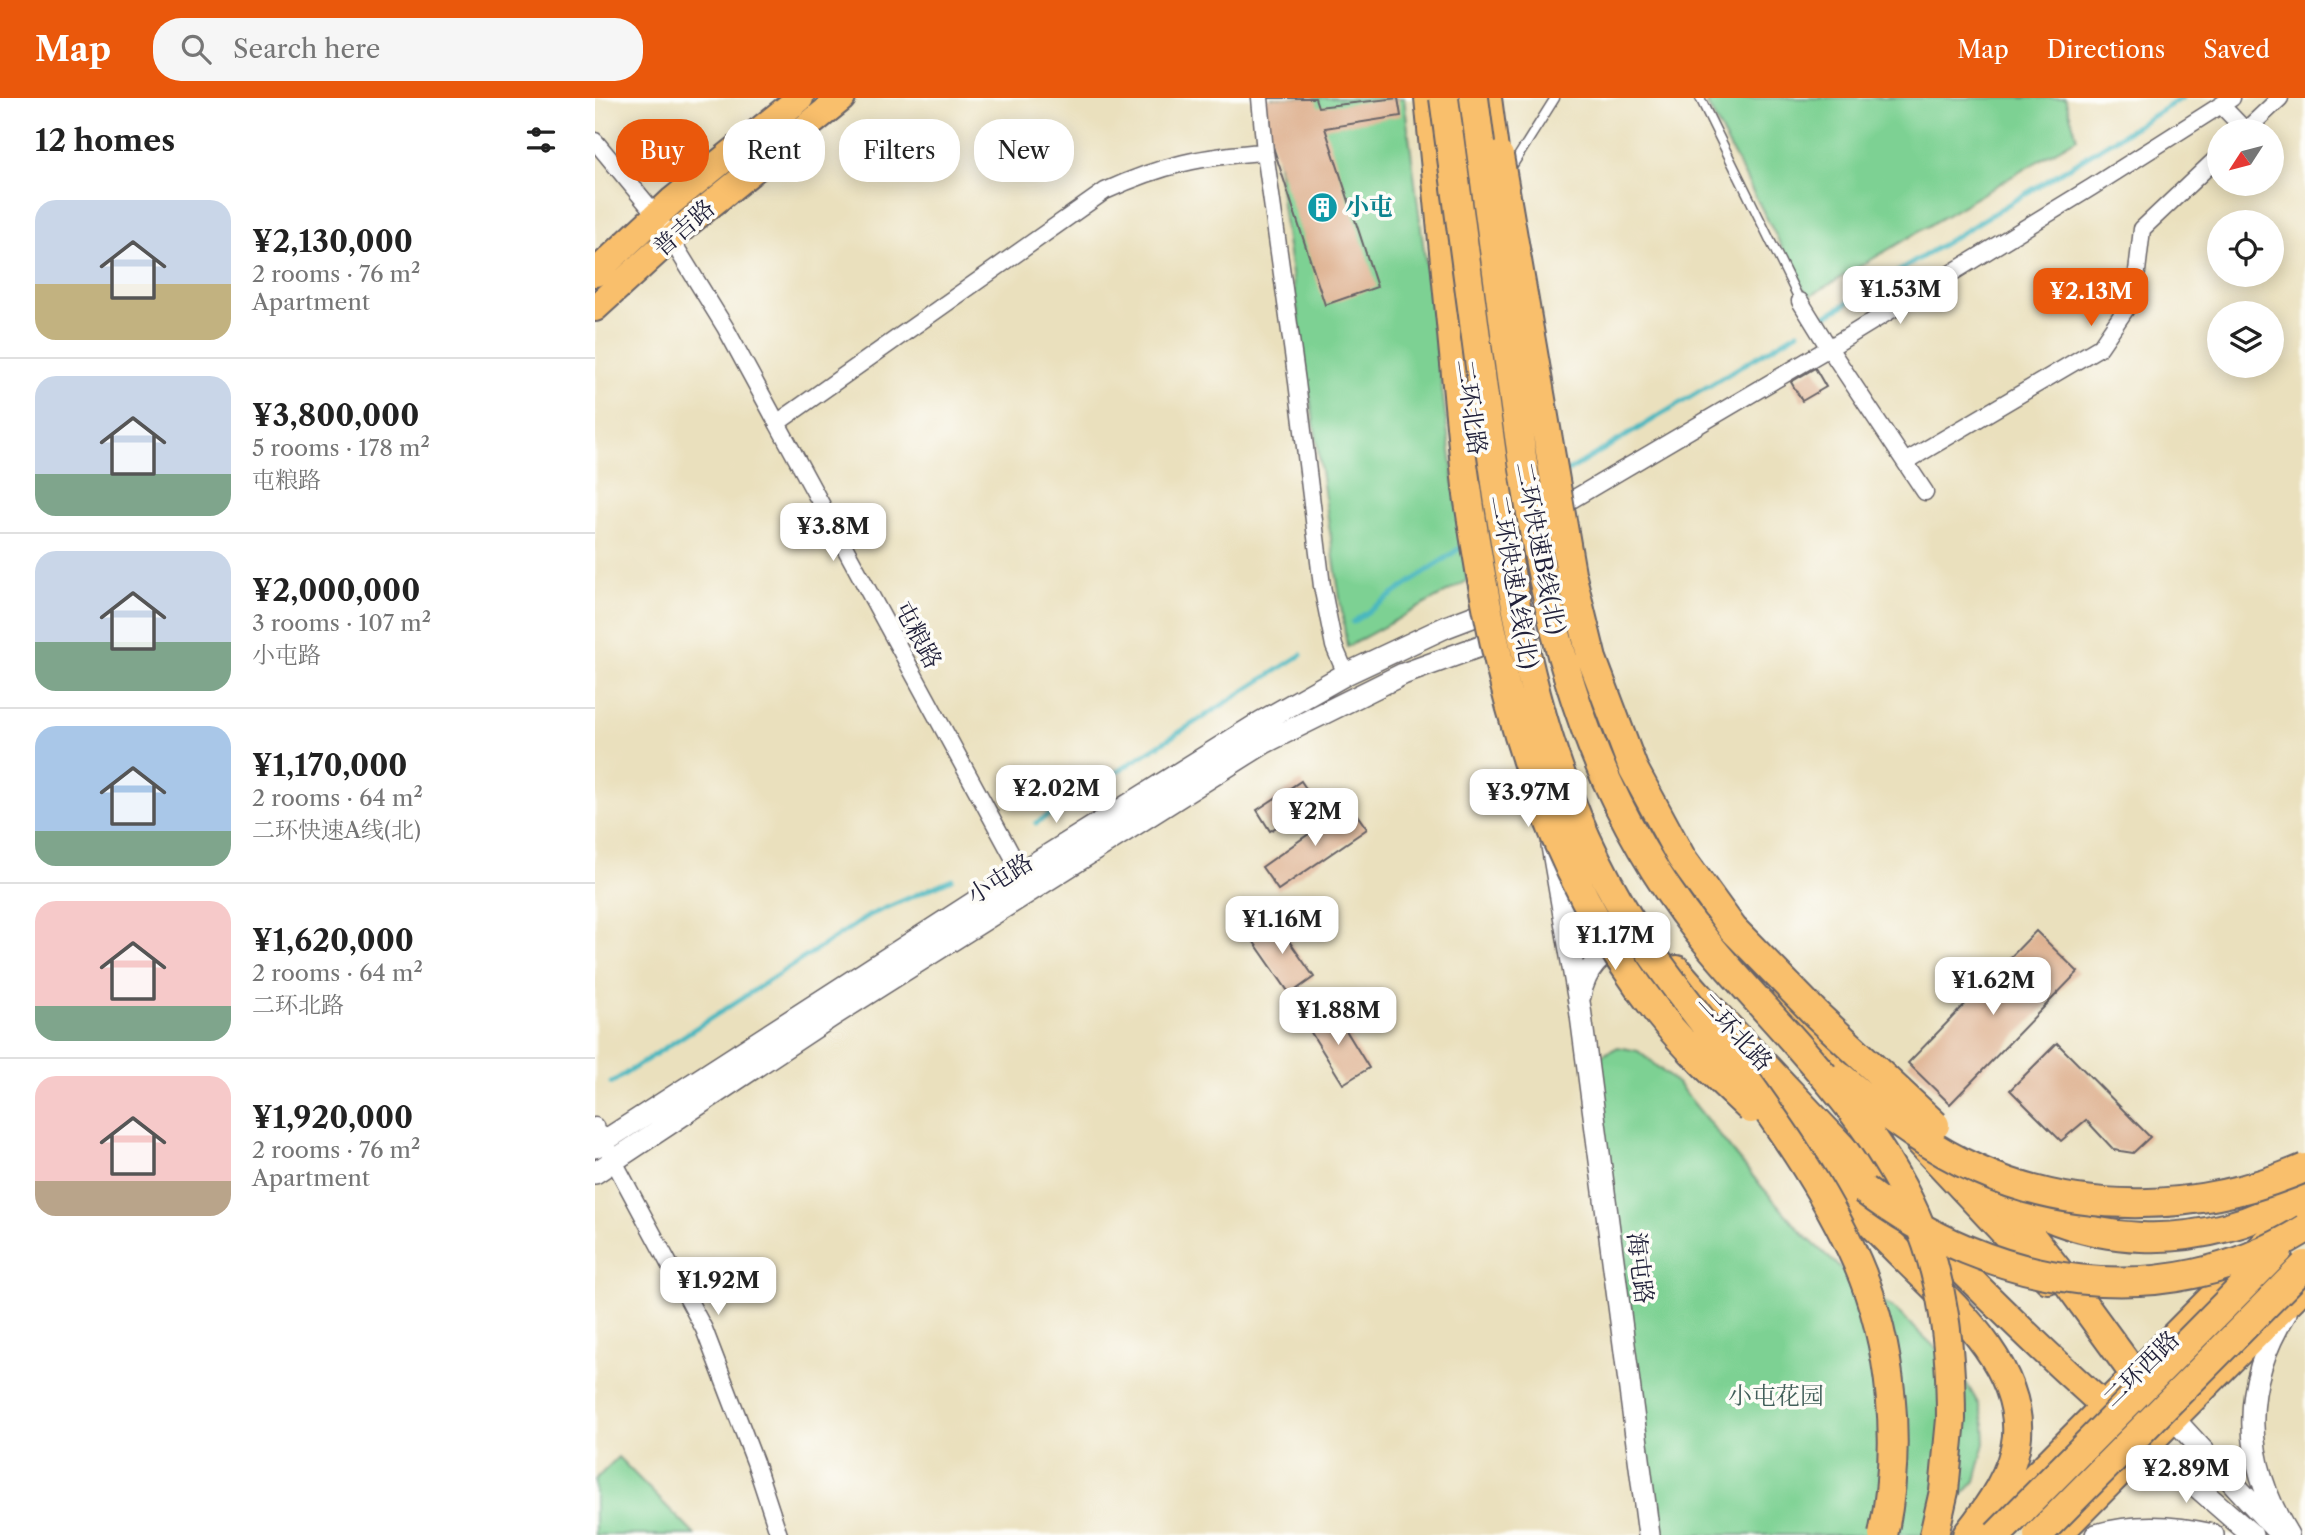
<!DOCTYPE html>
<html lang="en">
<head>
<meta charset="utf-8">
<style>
	body { margin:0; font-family:"Libre Caslon Text","Noto Serif SC",serif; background:#f6f6f6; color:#222; height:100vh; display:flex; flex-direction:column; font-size:26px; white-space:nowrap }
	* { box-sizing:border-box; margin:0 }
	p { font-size:23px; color:#767676 }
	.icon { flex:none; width:38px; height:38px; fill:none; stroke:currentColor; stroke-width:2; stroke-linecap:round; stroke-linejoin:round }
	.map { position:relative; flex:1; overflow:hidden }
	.details { display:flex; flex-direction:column; background:#fff; width:595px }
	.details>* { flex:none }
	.banner { position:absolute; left:21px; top:21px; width:665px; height:63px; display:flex; gap:14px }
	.needle { width:46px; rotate:234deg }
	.tools { position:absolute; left:1612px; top:21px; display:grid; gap:14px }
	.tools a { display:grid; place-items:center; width:77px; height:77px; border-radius:50%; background:#fff; box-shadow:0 4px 18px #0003; font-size:35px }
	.price { position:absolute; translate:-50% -60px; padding:0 16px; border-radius:14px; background:#fff; color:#222; font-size:23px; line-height:46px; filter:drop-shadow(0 2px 4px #0008) }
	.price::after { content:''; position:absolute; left:50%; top:42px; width:21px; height:16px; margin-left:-10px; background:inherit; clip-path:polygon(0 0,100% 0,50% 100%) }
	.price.active { background:#ea580c; color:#fff }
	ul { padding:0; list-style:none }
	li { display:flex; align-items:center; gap:21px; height:175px; padding:0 35px }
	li+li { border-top:2px solid #e0e0e0 }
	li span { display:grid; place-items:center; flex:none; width:196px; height:140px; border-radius:21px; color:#555 }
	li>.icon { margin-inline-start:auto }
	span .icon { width:84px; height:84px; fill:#fffc; stroke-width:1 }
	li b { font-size:30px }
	h2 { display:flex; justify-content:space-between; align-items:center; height:84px; padding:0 35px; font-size:30px }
	.tag { padding:0 24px; border-radius:28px; background:#fff; box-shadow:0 4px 18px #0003; font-size:24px; line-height:63px }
	.tag.active { background:#ea580c; color:#fff }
	header { display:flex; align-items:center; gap:42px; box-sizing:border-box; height:98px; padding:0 35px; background:#ea580c; color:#fff }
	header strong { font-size:33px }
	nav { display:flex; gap:38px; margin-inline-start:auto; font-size:24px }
	.search { width:490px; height:63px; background:#f6f6f6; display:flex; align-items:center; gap:18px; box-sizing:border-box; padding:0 24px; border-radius:28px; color:#767676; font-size:26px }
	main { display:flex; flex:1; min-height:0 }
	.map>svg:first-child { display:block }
	.green { fill:#7dd193; stroke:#507a67; stroke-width:2 }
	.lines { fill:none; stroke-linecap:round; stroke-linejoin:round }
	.stream { stroke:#48b7bf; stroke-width:5 }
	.building { fill:#dfb393 }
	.service-casing { stroke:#686468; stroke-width:11 }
	.minor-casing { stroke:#686468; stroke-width:19 }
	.tertiary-casing { stroke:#686468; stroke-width:24 }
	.primary-casing { stroke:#686468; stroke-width:30 }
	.trunk-casing { stroke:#686468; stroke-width:32 }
	.service { stroke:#fff; stroke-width:8 }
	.minor { stroke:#fff; stroke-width:16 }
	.tertiary { stroke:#fff; stroke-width:21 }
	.primary { stroke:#f9bf6c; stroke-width:26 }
	.trunk { stroke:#f9bf6c; stroke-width:28 }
	.trunk-bridge-casing { stroke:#686468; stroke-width:32; stroke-linecap:butt }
	.trunk-bridge { stroke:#f9bf6c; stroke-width:28 }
	.labels { text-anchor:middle; stroke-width:7; stroke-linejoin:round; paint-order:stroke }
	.culture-label { font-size:24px; font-weight:bold; fill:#0d838f; stroke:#fdfcf7; text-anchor:start }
	.street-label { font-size:24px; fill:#22223b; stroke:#fdfcf7 }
	.park-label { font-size:24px; fill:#425f5a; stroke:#fdfcf7 }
</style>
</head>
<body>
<header>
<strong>Map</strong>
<div class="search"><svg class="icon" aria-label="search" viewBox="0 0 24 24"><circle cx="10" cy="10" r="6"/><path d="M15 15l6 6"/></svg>Search here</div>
<nav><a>Map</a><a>Directions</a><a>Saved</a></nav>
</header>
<main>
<section class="details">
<h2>12 homes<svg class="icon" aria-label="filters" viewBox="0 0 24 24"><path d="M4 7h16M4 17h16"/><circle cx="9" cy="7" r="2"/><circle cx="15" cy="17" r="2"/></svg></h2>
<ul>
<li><span style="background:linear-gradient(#c9d6e8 60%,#c2b280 0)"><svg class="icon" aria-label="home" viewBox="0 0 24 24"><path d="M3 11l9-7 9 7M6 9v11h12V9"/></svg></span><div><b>¥2,130,000</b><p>2 rooms · 76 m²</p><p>Apartment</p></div></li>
<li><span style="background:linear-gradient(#c9d6e8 70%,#7fa58c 0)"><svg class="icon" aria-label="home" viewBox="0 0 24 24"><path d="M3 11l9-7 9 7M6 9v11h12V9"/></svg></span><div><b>¥3,800,000</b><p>5 rooms · 178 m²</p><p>屯粮路</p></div></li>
<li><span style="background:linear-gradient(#c9d6e8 65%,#7fa58c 0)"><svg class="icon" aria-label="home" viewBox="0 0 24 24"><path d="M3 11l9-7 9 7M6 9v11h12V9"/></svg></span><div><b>¥2,000,000</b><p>3 rooms · 107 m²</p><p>小屯路</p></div></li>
<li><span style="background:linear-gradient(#a9c7e8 75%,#7fa58c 0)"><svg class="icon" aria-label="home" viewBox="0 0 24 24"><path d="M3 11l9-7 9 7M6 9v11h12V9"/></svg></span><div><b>¥1,170,000</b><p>2 rooms · 64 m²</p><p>二环快速A线(北)</p></div></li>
<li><span style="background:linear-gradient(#f6c9c9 75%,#7fa58c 0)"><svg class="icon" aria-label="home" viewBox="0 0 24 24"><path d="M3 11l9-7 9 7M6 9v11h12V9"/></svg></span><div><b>¥1,620,000</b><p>2 rooms · 64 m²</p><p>二环北路</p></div></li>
<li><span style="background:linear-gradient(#f6c9c9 75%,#b9a48a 0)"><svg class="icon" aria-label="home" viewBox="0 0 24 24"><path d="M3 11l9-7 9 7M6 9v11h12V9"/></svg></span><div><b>¥1,920,000</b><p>2 rooms · 76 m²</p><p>Apartment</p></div></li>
</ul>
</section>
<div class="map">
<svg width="1710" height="1437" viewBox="0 0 1710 1437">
	<rect width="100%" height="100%" fill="#fdfcf7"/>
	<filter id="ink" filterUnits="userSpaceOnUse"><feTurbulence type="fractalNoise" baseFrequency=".0143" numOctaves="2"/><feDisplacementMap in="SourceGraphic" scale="14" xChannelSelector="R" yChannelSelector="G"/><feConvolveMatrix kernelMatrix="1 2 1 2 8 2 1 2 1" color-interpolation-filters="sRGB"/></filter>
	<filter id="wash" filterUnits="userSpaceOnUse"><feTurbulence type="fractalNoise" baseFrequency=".00686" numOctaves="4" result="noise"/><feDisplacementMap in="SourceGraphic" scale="28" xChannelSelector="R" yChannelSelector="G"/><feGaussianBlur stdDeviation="1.57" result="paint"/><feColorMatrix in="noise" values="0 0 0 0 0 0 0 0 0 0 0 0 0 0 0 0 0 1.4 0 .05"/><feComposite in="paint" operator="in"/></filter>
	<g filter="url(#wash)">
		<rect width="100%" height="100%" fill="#eae0bd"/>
		<!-- green -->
		<path class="green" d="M677,0H809L872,483L752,549L687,108Z
			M1122,0H1470L1482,40L1213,199L1112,6Z
			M1023,949L1043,953L1084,987L1155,1075L1209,1137L1250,1174L1304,1215L1364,1272L1384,1307L1389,1326L1390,1345L1380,1383L1331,1437H1060L999,976L1006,958Z
			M23,1359L100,1437H0V1382Z"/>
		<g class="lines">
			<!-- stream -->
			<path class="stream" d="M1229,219L1587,0
				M973,373L1203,234
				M758,524L868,448
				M441,725L706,557
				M16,985L275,817L357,781"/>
		</g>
		<g id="blocks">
			<!-- building -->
			<path class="building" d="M662,0H720L723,9L803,0L806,18L730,30L782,189L730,207Z
				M1220,270L1231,289L1207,303L1196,284Z
				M706,683L720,704L675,733L662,712Z
				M755,707L772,731L683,792L667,769Z
				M678,820L719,879L695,896L654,837Z
				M1441,833L1483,874L1355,1006L1313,965Z
				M738,911L774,970L748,986L712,928Z
				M1462,945L1555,1039L1538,1055L1519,1052L1491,1022L1466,1043L1415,992Z"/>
		</g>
	</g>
	<g filter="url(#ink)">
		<use href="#blocks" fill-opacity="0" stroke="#686468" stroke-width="2"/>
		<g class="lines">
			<defs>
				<path id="service" d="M1105,0L1205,203
					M914,73L960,0"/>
				<path id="minor" d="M665,0L670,54L702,284L727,488L739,548L751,576
					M1626,7L1651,33
					M1650,33L1685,0
					M0,43L61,117L130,229L426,774
					M1205,203L1234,250L1330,394
					M182,325L510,93C567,67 607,58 670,54
					M1310,364L1505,249L1539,199L1547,131L1624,58
					M961,411L1234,250L1497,89L1637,0
					M0,1028L109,1231L160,1364L184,1437"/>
				<path id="tertiary" d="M957,748L985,910L1054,1437
					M985,898C990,872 1005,854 1030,847
					M0,1049L426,774L666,624L751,576L851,529L964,486
					M0,1075L237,918L669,645L808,576L971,517
					M1691,1215C1645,1288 1648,1364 1693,1437
					M1579,1321L1682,1433
					M1553,1346L1657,1437
					M1501,1437C1539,1426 1580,1428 1618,1437"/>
				<path id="primary" d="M893,0L904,82
					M0,175L77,103L205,0
					M0,210L93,125L247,0
					M935,310L947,401
					M880,338L892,427L903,480
					M961,473L987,571
					M1082,871L1119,913C1260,1061 1397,1214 1553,1346
					M1189,902L1273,991
					M1324,1044L1453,1182
					M1386,1432L1710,1105
					M1463,1437L1710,1188"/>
				<path id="trunk" d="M834,0L872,389
					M1178,1007L1250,1076
					M1221,1071C1251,1099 1279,1129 1308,1158C1354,1204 1427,1265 1422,1338C1419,1374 1394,1409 1372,1437
					M1389,1079C1477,1155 1613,1158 1710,1094
					M1407,1101L1475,1188L1540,1277
					M1339,1437L1349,1393L1356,1321"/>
			</defs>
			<!-- service casing -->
			<use href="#service" class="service-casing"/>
			<!-- minor casing -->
			<use href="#minor" class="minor-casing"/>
			<!-- tertiary casing -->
			<use href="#tertiary" class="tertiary-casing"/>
			<!-- primary casing -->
			<use href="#primary" class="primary-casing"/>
			<!-- trunk casing -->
			<use href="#trunk" class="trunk-casing"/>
			<!-- service -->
			<use href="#service" class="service"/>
			<!-- minor -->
			<use href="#minor" class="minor"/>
			<!-- tertiary -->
			<use href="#tertiary" class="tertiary"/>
			<!-- primary -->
			<use href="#primary" class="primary"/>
			<!-- trunk -->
			<use href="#trunk" class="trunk"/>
			<defs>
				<path id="trunk-bridge" d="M849,0C863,105 877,209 891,314C908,437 924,560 966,677C986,735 1014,791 1048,843C1074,882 1103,917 1131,954C1179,1020 1229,1089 1262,1164C1298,1247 1307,1349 1288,1437
					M879,0C891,93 904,187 916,280C934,417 954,553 1011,681C1039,742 1075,801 1118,852C1190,937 1274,1013 1320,1116C1349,1180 1356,1252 1356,1321
					M904,58L976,475L997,561L1038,670L1086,759L1138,831L1222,917L1340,1027
					M872,389C898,577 944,763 1064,916C1091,950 1124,981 1156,1011
					M1247,980C1288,1016 1333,1050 1383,1072C1487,1119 1607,1114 1710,1070
					M1269,1092C1397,1190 1568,1219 1710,1131
					M1402,1437L1683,1153
					M1443,1437L1710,1167"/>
			</defs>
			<!-- trunk-bridge casing -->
			<use href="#trunk-bridge" class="trunk-bridge-casing"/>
			<!-- trunk-bridge -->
			<use href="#trunk-bridge" class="trunk-bridge"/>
		</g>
	</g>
	<!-- icons -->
	<defs>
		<symbol id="building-disc" viewBox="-11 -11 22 22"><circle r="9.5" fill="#0f9aa8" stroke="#fdfcf7"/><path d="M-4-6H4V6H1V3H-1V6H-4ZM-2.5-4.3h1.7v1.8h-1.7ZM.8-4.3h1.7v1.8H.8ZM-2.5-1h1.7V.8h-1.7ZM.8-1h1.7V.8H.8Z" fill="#fff"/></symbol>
	</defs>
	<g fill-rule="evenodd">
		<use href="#building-disc" x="710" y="92" width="35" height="35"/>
	</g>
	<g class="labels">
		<!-- culture labels -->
		<g class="culture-label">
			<text x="750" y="117">小屯</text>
		</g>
		<!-- street labels -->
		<g class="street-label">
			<text transform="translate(89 130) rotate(-41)" y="8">普吉路</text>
			<text transform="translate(876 309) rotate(82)" y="8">二环北路</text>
			<text transform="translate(945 450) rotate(79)" y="8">二环快速B线(北)</text>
			<text transform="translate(919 484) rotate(80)" y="8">二环快速A线(北)</text>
			<text transform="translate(323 537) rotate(62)" y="8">屯粮路</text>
			<text transform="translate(405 781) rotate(-32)" y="8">小屯路</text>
			<text transform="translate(1140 934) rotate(47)" y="8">二环北路</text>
			<text transform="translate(1045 1170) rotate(83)" y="8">海屯路</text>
			<text transform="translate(1546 1271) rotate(-45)" y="8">二环西路</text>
		</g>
		<!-- park labels -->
		<g class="park-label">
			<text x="1181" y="1306">小屯花园</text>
		</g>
	</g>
</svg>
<div class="tools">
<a><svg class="needle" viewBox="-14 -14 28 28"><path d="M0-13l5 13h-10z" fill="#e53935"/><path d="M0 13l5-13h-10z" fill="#767676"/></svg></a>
<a><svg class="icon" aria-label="locate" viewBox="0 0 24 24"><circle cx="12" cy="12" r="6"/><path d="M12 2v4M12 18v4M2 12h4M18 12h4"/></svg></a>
<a><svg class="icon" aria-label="layers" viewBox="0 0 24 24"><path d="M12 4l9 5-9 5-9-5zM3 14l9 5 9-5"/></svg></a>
</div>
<b class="price" style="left:1305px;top:228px">¥1.53M</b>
<b class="price active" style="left:1496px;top:230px">¥2.13M</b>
<b class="price" style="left:238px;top:465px">¥3.8M</b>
<b class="price" style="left:461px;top:727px">¥2.02M</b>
<b class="price" style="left:933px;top:731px">¥3.97M</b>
<b class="price" style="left:720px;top:750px">¥2M</b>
<b class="price" style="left:687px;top:858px">¥1.16M</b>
<b class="price" style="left:1020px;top:874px">¥1.17M</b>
<b class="price" style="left:1398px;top:919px">¥1.62M</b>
<b class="price" style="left:743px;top:949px">¥1.88M</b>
<b class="price" style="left:123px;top:1219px">¥1.92M</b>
<b class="price" style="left:1591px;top:1407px">¥2.89M</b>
<div class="banner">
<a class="tag active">Buy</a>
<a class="tag">Rent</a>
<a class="tag">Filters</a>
<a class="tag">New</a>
</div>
</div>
</main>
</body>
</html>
